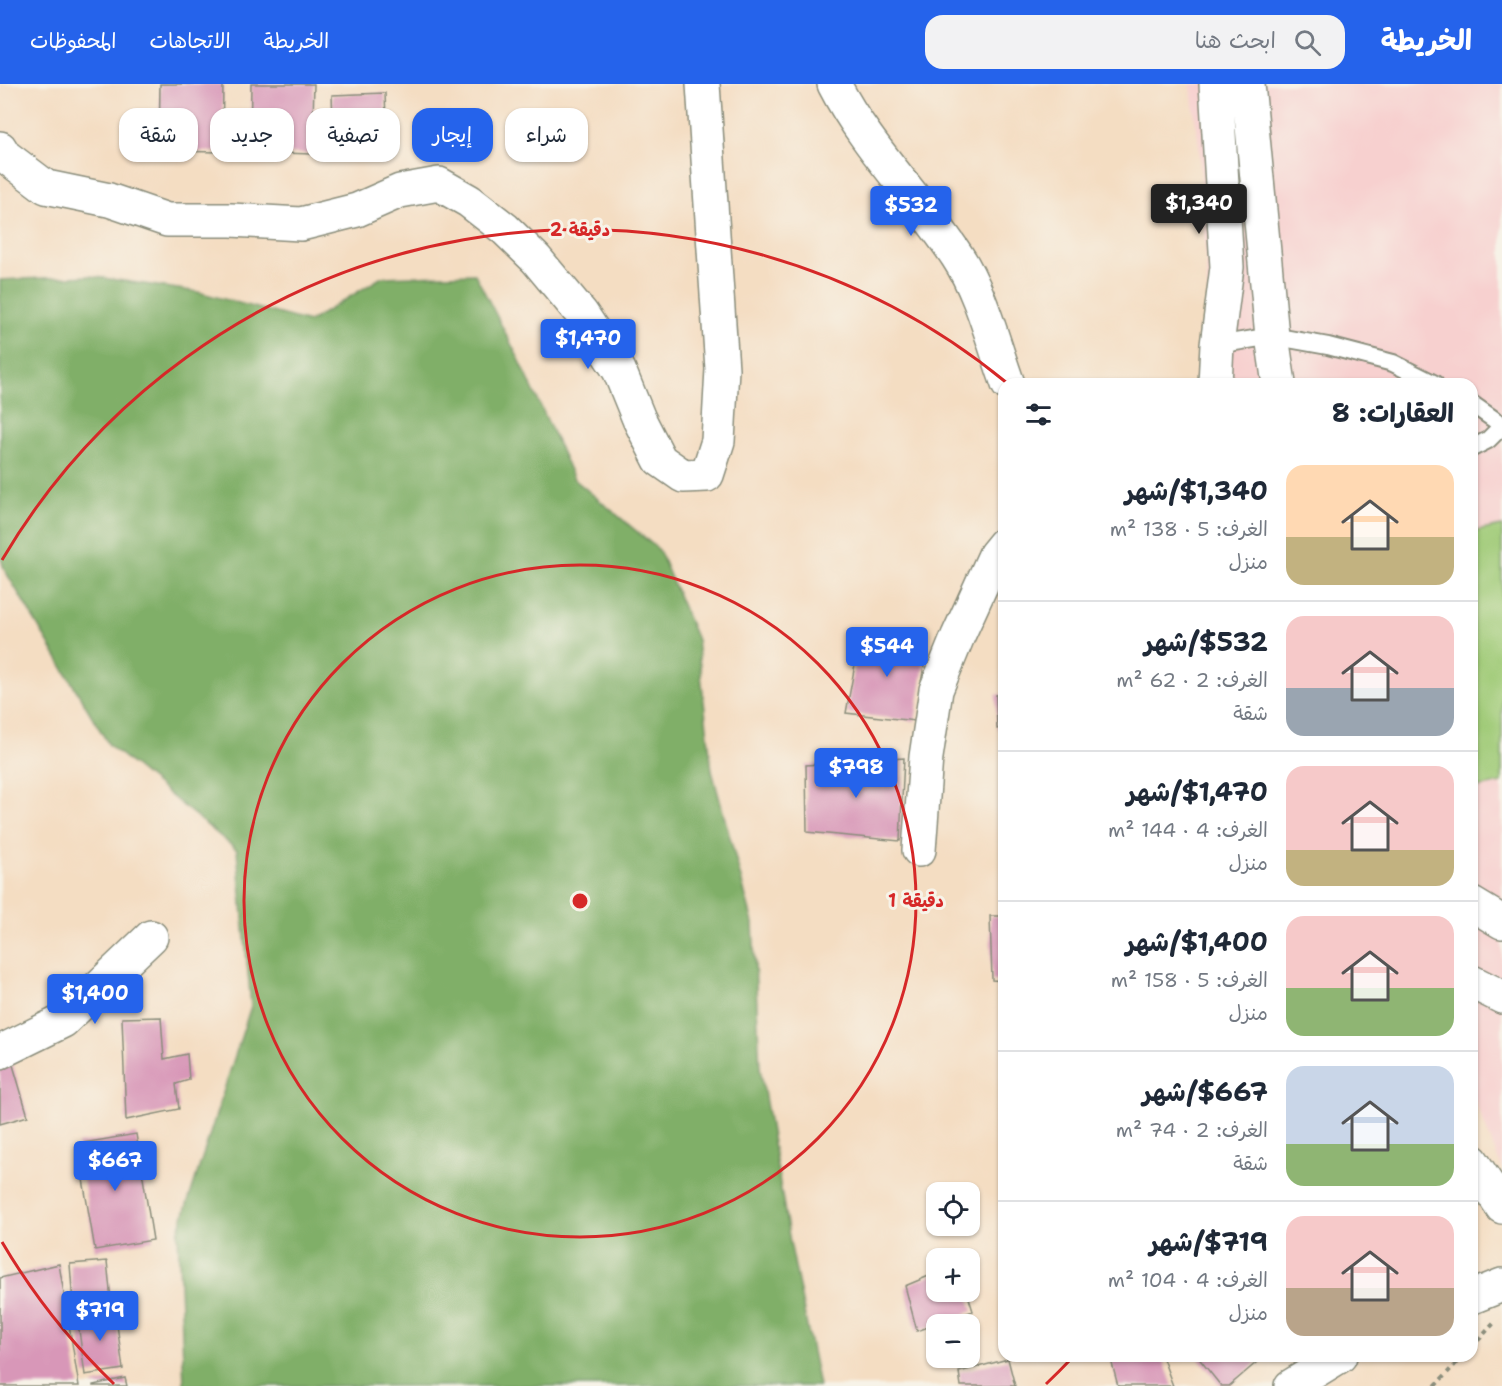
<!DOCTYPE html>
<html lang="ar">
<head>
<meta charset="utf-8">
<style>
	body { margin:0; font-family:"Shantell Sans","Playpen Sans Arabic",sans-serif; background:#f2f2f3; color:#1f2937; direction:rtl; height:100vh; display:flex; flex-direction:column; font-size:22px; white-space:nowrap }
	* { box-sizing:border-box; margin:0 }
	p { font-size:20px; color:#747a83 }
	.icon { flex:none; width:33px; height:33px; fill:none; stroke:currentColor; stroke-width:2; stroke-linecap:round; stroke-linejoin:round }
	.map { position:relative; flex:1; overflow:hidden; direction:ltr }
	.panel { position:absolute; left:998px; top:294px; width:480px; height:984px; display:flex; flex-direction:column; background:#fff; border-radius:18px; box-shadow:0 2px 4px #0004; direction:rtl }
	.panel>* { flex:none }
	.guide { position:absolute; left:18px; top:24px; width:570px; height:54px; direction:rtl; display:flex; gap:12px }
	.fabs { position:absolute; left:926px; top:1098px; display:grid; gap:12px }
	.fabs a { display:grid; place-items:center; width:54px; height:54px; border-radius:12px; background:#fff; box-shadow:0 2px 4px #0004; font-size:30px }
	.price { position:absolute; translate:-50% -51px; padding:0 14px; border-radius:6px; background:#2563eb; color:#fff; font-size:20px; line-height:39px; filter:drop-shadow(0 2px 3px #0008) }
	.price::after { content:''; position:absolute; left:50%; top:36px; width:18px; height:14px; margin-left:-9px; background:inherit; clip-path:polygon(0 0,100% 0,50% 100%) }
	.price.active { background:#222; color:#fff }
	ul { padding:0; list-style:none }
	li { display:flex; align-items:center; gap:18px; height:150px; padding:0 24px }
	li+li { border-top:2px solid #e0e1e3 }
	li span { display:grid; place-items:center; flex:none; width:168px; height:120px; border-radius:18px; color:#555 }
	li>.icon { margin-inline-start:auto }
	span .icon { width:72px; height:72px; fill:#fffc; stroke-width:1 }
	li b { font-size:26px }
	h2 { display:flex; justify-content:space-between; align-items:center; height:72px; padding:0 24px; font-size:26px }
	.chip { padding:0 21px; border-radius:18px; background:#fff; box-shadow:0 2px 4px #0004; font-size:21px; line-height:54px }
	.chip.active { background:#2563eb; color:#fff }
	header { display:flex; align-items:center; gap:36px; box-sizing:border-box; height:84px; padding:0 30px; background:#2563eb; color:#fff }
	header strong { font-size:28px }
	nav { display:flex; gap:33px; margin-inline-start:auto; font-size:21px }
	.search { width:420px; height:54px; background:#f2f2f3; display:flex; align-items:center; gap:15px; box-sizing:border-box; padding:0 21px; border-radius:18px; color:#747a83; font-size:22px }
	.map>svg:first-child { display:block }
	.built { fill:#f7d0cf }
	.green { fill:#a0cb78; stroke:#608456; stroke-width:1.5 }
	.forest { fill:#80af68; stroke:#50764e; stroke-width:1.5 }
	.building { fill:#d897b8 }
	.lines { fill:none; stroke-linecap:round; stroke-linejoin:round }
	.lane-casing { stroke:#8a8d7b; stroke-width:20 }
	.street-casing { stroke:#8a8d7b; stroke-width:36 }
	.path { stroke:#8a8d7b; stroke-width:4; stroke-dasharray:4.5 4.5; stroke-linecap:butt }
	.lane { stroke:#fff; stroke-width:16 }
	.street { stroke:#fff; stroke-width:33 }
	.ring { fill:none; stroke:#d62828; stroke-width:3 }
	.centre { fill:#d62828; stroke:#f7f3e8; stroke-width:3 }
	.ring-label { font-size:18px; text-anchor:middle; font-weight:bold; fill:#d62828; stroke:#f7f3e8; stroke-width:6; stroke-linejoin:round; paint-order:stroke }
</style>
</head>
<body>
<header>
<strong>الخريطة</strong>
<div class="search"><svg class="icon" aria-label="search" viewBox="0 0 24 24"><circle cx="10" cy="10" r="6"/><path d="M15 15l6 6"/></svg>ابحث هنا</div>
<nav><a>الخريطة</a><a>الاتجاهات</a><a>المحفوظات</a></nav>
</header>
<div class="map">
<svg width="1502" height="1302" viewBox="0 0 1502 1302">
	<rect width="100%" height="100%" fill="#f7f3e8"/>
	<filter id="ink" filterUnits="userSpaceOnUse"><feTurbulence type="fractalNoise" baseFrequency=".0167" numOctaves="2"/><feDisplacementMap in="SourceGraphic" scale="12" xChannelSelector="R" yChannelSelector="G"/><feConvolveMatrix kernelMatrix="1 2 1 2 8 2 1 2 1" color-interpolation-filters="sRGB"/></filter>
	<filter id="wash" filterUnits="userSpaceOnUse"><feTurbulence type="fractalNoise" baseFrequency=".008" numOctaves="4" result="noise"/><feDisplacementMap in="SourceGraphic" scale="24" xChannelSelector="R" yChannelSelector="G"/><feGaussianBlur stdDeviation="1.35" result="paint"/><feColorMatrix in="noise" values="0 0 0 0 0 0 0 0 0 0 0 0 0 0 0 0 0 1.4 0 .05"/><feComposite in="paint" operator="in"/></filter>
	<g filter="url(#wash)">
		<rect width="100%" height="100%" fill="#f4ddc2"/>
		<!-- built -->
		<path class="built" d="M1190,0H1502V1085L1472,1009V300H1195L1208,215L1199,62Z"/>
		<!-- green -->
		<path class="green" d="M1502,442V699L1472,705V448Z"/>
		<!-- forest -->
		<path class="forest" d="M475,190L521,279L574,395L659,466L697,556L712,687L753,839L760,984L790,1158L819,1302H184L178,1149L251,922L237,766L109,661L4,485L0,470V196L90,192L198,208L309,238L382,193Z"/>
		<g id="blocks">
			<!-- building -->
			<path class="building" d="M160,0H223L222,68L159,67Z
				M251,0H314L312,70L250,68Z
				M385,9L387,61L334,63L332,11Z
				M861,548L927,562L915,637L846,629Z
				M1004,610V644L997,645L996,611Z
				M904,674L900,757L807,748L806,681Z
				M990,832H1004V897L992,896Z
				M161,933L164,975L187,970L189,996L176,1000L179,1025L126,1036L122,934Z
				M13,981L28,1032L0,1040V984Z
				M136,1050L153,1156L95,1166L77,1060Z
				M107,1177L111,1216L73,1220L70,1180Z
				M59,1180L79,1302H0V1194Z
				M936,1189V1208H967L973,1227L917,1247L905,1202Z
				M115,1226L123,1285L85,1291L77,1231Z
				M1110,1272H1162L1173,1302H1118Z
				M1197,1272H1264L1229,1302H1221Z
				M1008,1275L1015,1302H961L959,1288Z
				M125,1294L127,1302H93V1301Z"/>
		</g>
	</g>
	<g filter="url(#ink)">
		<use href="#blocks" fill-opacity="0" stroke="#8a8d7b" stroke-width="1.5"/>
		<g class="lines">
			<defs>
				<path id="lane" d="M1217,261L1272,252L1328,262L1393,279L1435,300
					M1472,320L1502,341
					M1472,364L1488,356L1502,342"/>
				<path id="street" d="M834,0C866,63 918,113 957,172C981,208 993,259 1008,300
					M1248,0L1272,252L1279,300
					M0,64L5,72L46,103L109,116L167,136H231L301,140L357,126L400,107L439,100L469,117L505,145L536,175L581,229L619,286L639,335L660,376L683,392L707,391L718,357L722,285L703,0
					M1215,300L1217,261L1227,183L1216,0
					M919,766L926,673L936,606L958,552L995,471L1004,460
					M1472,820L1502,838
					M1472,898L1502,913
					M0,968L63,937L151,853
					M1472,1077L1502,1123
					M1472,1213L1502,1201
					M1291,1302L1340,1272"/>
			</defs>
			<!-- lane casing -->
			<use href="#lane" class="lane-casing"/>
			<!-- street casing -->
			<use href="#street" class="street-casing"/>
			<!-- path -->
			<path class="path" d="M1472,1263L1495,1238
				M1435,1302L1463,1272"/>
			<!-- lane -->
			<use href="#lane" class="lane"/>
			<!-- street -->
			<use href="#street" class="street"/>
		</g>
	</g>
	<!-- distance rings -->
	<g class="ring">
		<circle cx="580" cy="817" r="336"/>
		<path d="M1071 1275A671 671 0 0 1 1046 1300M114 1300A671 671 0 0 1 2 1158M2 476A671 671 0 0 1 1007 299"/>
	</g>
	<circle cx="580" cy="817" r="9" class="centre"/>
	<g class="ring-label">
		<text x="580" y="152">2 دقيقة</text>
		<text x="916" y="823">1 دقيقة</text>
	</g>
</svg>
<div class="fabs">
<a><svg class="icon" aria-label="locate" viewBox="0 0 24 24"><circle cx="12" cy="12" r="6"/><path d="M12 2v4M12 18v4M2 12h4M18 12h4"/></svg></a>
<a>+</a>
<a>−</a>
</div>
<b class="price active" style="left:1199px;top:151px">$1,340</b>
<b class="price" style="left:911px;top:153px">$532</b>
<b class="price" style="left:588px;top:286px">$1,470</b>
<b class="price" style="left:887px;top:594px">$544</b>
<b class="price" style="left:856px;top:715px">$798</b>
<b class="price" style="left:95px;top:941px">$1,400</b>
<b class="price" style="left:115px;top:1108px">$667</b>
<b class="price" style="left:100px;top:1258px">$719</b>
<div class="guide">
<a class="chip">شراء</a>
<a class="chip active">إيجار</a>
<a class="chip">تصفية</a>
<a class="chip">جديد</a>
<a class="chip">شقة</a>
</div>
<section class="panel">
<h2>العقارات: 8<svg class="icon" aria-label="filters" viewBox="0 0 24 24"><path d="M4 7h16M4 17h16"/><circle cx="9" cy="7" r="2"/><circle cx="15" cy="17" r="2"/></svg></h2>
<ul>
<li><span style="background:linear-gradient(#ffd9b3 60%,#c2b280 0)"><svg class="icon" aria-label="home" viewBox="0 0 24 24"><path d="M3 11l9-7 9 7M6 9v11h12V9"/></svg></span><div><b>$1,340/شهر</b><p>الغرف: 5 · 138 m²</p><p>منزل</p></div></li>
<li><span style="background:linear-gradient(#f6c9c9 60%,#9aa5b1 0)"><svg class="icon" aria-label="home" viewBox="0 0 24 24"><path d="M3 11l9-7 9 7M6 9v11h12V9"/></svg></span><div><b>$532/شهر</b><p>الغرف: 2 · 62 m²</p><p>شقة</p></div></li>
<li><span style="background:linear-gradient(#f6c9c9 70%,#c2b280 0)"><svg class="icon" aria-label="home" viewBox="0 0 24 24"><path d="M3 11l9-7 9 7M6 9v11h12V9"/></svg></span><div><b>$1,470/شهر</b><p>الغرف: 4 · 144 m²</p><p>منزل</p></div></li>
<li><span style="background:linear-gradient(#f6c9c9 60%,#8fb573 0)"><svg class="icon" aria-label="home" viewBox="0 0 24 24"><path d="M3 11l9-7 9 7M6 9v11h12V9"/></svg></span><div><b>$1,400/شهر</b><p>الغرف: 5 · 158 m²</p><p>منزل</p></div></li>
<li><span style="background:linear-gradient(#c9d6e8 65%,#8fb573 0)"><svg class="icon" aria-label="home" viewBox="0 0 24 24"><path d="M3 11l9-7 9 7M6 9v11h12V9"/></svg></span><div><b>$667/شهر</b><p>الغرف: 2 · 74 m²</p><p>شقة</p></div></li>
<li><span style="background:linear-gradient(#f6c9c9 60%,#b9a48a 0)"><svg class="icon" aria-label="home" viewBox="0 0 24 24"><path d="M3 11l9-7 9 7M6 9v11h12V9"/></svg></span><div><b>$719/شهر</b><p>الغرف: 4 · 104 m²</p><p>منزل</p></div></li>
</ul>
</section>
</div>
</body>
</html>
